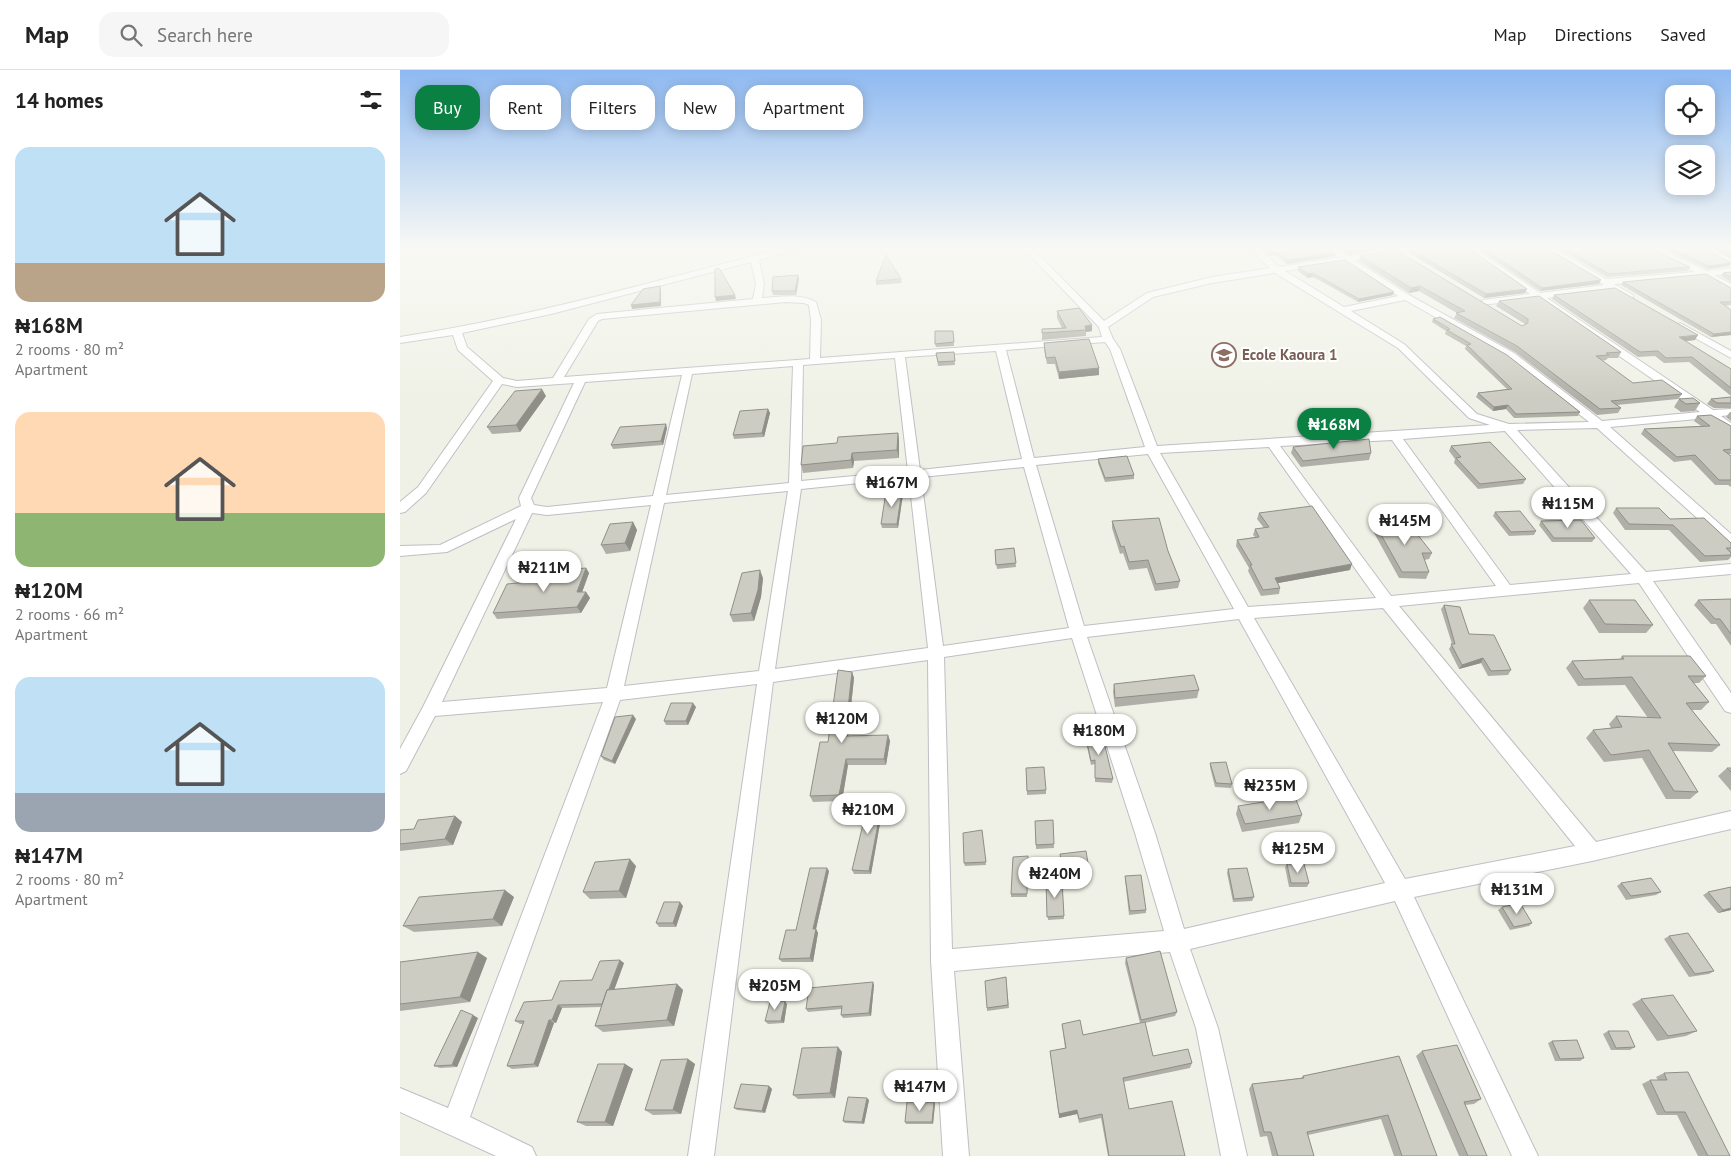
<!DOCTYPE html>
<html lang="en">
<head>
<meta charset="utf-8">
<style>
	body { margin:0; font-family:"PT Sans",sans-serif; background:#f6f6f6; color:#222; height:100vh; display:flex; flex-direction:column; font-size:19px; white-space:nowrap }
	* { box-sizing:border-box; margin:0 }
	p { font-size:16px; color:#767676 }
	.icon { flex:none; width:28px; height:28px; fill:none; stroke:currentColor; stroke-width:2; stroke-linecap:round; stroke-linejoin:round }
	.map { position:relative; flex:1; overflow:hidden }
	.sheet { display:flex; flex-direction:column; background:#fff; width:400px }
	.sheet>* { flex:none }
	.guide { position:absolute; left:15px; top:15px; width:475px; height:45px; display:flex; gap:10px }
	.fabs { position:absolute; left:1265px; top:15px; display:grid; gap:10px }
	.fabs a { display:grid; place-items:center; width:50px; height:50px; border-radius:10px; background:#fff; box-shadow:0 2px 12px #0003; font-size:25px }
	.price { position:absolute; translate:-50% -42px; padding:0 11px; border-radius:18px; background:#fff; color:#222; font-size:16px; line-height:32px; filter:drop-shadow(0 1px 2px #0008) }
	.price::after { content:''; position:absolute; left:50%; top:30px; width:15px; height:11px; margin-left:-8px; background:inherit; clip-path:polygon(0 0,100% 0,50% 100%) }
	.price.on { background:#0b8043; color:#fff }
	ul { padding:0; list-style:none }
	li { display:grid; align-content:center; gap:10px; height:265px; padding:0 15px }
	li span { display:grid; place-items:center; height:155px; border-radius:15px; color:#555 }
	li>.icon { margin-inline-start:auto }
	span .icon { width:90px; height:90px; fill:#fffc; stroke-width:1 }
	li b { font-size:21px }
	h2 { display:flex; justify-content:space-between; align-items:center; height:60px; padding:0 15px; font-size:21px }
	.tag { padding:0 18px; border-radius:15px; background:#fff; box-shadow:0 2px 12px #0003; font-size:18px; line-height:45px }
	.tag.on { background:#0b8043; color:#fff }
	header { display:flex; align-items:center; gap:30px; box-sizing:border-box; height:70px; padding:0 25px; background:#fff; border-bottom:1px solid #e0e0e0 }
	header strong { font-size:24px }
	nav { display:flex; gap:28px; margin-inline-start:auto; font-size:18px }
	.search { width:350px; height:45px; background:#f6f6f6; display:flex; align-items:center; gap:12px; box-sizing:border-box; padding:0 18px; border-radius:15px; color:#767676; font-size:19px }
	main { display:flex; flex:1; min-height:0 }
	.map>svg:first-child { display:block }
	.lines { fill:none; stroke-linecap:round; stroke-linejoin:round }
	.street-casing { stroke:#bebec5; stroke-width:2 }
	.street { fill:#fff; fill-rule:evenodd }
	.wall { fill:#afafa7 }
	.shaded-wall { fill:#8f8f88 }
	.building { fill:#ccccc2; stroke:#8f8f88 }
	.labels { text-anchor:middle; stroke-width:4; stroke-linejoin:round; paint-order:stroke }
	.far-education-label { font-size:15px; font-weight:bold; fill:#785e54; stroke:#fff; text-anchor:start }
</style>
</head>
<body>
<header>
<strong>Map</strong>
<div class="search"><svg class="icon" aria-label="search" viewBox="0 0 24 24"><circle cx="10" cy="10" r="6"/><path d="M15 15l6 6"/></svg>Search here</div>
<nav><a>Map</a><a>Directions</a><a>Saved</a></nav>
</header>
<main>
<section class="sheet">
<h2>14 homes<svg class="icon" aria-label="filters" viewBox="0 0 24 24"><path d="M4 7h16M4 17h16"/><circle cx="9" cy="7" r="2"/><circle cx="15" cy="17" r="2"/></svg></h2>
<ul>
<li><span style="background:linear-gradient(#bfe0f5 75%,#b9a48a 0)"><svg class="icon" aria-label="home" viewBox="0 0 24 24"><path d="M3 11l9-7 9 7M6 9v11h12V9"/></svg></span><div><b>₦168M</b><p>2 rooms · 80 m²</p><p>Apartment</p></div></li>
<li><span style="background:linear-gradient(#ffd9b3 65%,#8fb573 0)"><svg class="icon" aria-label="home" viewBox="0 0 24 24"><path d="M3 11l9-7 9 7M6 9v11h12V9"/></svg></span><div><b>₦120M</b><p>2 rooms · 66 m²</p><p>Apartment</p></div></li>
<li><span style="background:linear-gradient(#bfe0f5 75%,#9aa5b1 0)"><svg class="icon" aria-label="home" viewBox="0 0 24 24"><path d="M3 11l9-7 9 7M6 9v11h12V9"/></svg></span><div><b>₦147M</b><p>2 rooms · 80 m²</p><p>Apartment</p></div></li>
</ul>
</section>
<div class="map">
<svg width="1331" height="1086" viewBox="0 0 1331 1086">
	<rect width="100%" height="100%" fill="#f0f1e6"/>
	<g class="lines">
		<defs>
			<path id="street" d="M390,177H404L359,190L364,214L362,228C380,227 400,223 416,232L421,250L420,288L702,267L699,257L622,177H631L704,251L747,223L812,207L870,198L849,177H858L879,197L939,187L924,177H934L948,186L1005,177H1024L1020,179L954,190L1009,225L1114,283L1202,351L1300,342L1137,229L1080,235L1078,233L1083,230L1130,224L1063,177H1072L1140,223L1204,215L1142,177H1152L1206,209L1295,202L1243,177H1254L1307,201L1331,198V204L1314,205L1331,214V221L1304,206L1214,214L1233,225V229L1230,230L1211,220L1147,228L1313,340L1331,339V345L1321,346L1331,353V361L1308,348L1210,357L1331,464V475L1326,474L1197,358L1117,360L1246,502L1331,494V504L1253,511L1331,623V643L1325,641L1239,513L999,536L1196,772L1331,741V759L1192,791L1014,827L1138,1086H1112L995,831L790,879L818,958L847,1086H821L796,958L770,882L554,901L569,1086H543L531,891L528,590L373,612L314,1086H288L357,614L220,630L70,1047L132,1077L136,1086H96L0,1042V1018L48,1038L203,632L35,646L6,701L0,704V679L23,637L116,449L47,482L0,486V476L40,475L121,436L119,428L174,313L117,317L102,314L26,423L5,442L0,443V432L18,417L93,311L58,280L53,265L0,273V267C133,247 260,209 390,177ZM945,191L998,226L944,237L885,201ZM351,192L356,214L353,229L197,244L189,249L153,308L117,311L103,308L67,277L62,263L151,244ZM875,203L998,278L1069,348L1090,355L757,376L720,279L713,269L708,257L753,227L812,213ZM1005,230L1106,287L1189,352L1109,354L1077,344L1004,274L951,241ZM386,232L404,233L409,235L411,250L410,289L164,307L198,251L202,249ZM705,272L710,279L745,377L634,388L606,280ZM596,281L622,389L520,400L505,287ZM495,288L508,401L401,411L403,295ZM393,296L389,413L266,425L292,304ZM282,305L253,426L147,437L134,435L131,428L185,312ZM1105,361L1231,504L1110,515L1003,369ZM992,370L1096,516L991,526L880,376ZM869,377L976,528L848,537L760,383ZM748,384L834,539L684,556L636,395ZM624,397L669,558L543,576L521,407ZM509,408L528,578L375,599L401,419ZM388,421L359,601L224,616L264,433ZM251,435L207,618L42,632L132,443L147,445ZM983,538L1175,776L1005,809L854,548ZM839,549L985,813L784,859L755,763L687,567ZM672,568L735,763L764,861L552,879L544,587Z
				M1280,253L1331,281V288L1277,258L1275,256Z"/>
		</defs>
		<!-- street casing -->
		<use href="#street" class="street-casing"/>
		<!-- street -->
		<use href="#street" class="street"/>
	</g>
	<!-- wall -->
	<path class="wall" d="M861,177H926L935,183L934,186L887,194L875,185L870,186Z
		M937,177H993L948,184Z
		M1075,177H1145L1201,210L1199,214L1140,221Z
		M1160,177H1247L1290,197L1288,201L1207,207L1159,179Z
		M1259,177H1301L1331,193V194L1329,196L1307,199Z
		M1309,177H1331V189Z
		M1010,179L1127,219L1125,223L1084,228L1009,183Z
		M960,186L1122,256L1125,254L1096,236L1099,231L1221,282L1218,288H1208L1206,290L1202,291L1233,313L1282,324L1278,329L1217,335L1221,338L1218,343L1197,345L1115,282L1054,248L1057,243L1019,221L1009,223L959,191Z
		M898,197L993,225L958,232L919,210L912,207L907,208L898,201Z
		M1331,202V212L1321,206L1323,203Z
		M398,205L399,209L396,225H373L372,221Z
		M501,209L502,213L476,215V211Z
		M1223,212L1331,218V235L1325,236L1331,240V265L1311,267L1221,215Z
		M1154,225L1295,270L1285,271L1331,299V326L1289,292L1264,293L1255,286L1238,287L1152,229Z
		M657,241L692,255V261L686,262V266L642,270V259L662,258L657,248Z
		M1033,249L1180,342L1178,346L1114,348L1106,339L1093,341L1076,327L1078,323L1107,319L1065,279L1066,276L1045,264L1046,261L1032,252Z
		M553,261L554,276L536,277L535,274Z
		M644,273L699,298V305L659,309L655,294H647L644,279Z
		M554,282L555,295L538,296L536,283Z
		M146,326L120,362L92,364L87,357Z
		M1331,327V338H1314L1307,334L1311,329Z
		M1279,329L1300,333L1295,341L1281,342L1274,337Z
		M368,339L370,343L364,367L334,369L333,365Z
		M1330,342H1331V351L1326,347Z
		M1297,346L1331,356V384H1328L1331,386V417L1328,415H1315L1291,390L1274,392L1241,364L1244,359L1301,356L1294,351Z
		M267,358L263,375L213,379L211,375Z
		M498,363L499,371V388L454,391L453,398L403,403L401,395L437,373Z
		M1051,376L1126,409L1123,414L1078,419L1054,393L1055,389L1049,381Z
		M893,377L971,383L969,390L901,397L891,383Z
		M698,389L734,405V409L705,412L698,393Z
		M503,424L498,458H482L481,454Z
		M1216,438L1270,449L1331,473V487L1328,490L1300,492L1269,460H1225L1213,443Z
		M1095,442L1136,461L1134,465L1109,466L1093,446Z
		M859,443L950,500L878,513L880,518L879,524L861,526L848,501L849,498L836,476L837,470L855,467L853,465L855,459L864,458L857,449Z
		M712,451L768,481L780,511L778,518L755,521L747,498L729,500L723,483L720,484L712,458Z
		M1141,451L1195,468L1192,472H1152L1139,455Z
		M233,452L237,460L230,481L206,484L201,475Z
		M975,454L1032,483L1029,489L1024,490L1029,502L1026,509L999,508L973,461Z
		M614,478L616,497L597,499L595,480Z
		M186,498L189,503L182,522H186L190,528L181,543L97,549L93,543L149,510Z
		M363,508L361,527L354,551L333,552L330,545Z
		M1331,529V576L1316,554H1311L1294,535L1298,530Z
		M1189,530L1253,555L1246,563H1199L1183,538Z
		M1044,535L1069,564L1111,600L1108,605L1088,606L1081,593L1059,599L1049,579L1052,574L1041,539Z
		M1222,586L1306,606L1299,613H1294L1309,632L1301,640H1292L1320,675L1312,682L1273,681L1298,722L1290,729H1266L1242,688L1204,692L1186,668L1193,660L1211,658L1209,654L1216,646L1248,648L1225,615L1178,616L1166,598L1172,591L1220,589Z
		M452,602L454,608L448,666L488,665L490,671L486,695H448L442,731L413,732L410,726Z
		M714,614L799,620L797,628L715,637L713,622Z
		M296,637L288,655H266L264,651Z
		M236,649L215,694L204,690L201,686Z
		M686,668L713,709L712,713L695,712V694L691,695L686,672Z
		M810,693L832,714L831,718L815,717L810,697Z
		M626,698L646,720V724L627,725Z
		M1327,698H1331V721L1318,706Z
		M483,728L484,731L471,804H454L452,800Z
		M838,736L902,745L899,753L842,762L836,744Z
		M55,746L62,752L53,775L0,781V760L14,759Z
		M653,750L654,778L636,779L635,751Z
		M582,760L586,795L565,796L564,793Z
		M660,784L689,799L688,803L663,806Z
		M628,786L627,827H611V824Z
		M887,794L909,813L907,817H889L885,797Z
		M236,796L226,828L190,829L183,822Z
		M828,799L854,827L852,831L833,832L827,803Z
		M429,801L416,859L418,863L413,892H382L379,889Z
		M725,806L746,840V843L729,845L725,809Z
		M646,811H662L664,849L648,850Z
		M1221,813L1261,822L1256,825L1226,830L1217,816Z
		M1331,817V840L1318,843L1303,825L1308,822Z
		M114,827L102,856L14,862L3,856Z
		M283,836L276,857H259L256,853Z
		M1102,837L1132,853L1129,856L1110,860L1098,840Z
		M1269,866L1314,901L1309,904L1289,907L1264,869Z
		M87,888L70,932L0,941V892Z
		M726,888L777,942L775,946L745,953L753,986L792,993L790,998L723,1012L729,1039L785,1086H708L701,1048L679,1053L677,1044L659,1048L650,981L665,978L662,954L683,965L740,953L725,893Z
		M224,893L214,919L277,914L283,920L274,956L203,962L195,956L201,937L162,938L156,953H154L138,997L112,999L107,996L123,954H120L115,951L152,930Z
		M606,907L609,938L587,941V938Z
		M474,915L471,946L443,948L441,945L442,939L408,942L406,939Z
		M1241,929L1297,961L1286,966L1257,971L1232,934Z
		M387,934L384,953L368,954L365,951Z
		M78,948L57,997L40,998L34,996Z
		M1208,961L1235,977L1230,980H1211L1203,964Z
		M1152,971L1184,988L1180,991H1155L1148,973Z
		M438,977L442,982L435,1028L398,1029L393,1025Z
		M1022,981L1081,1029L1074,1034L1065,1035L1087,1086H1059L1016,986Z
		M999,986L1037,1086H994L981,1049L908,1065L914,1086H872L867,1066L860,1067L849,1019L852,1014L901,1008L903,1006Z
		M288,989L295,994L281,1044L253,1045L245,1040Z
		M225,994L233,999L213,1056H186L177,1052Z
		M1264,1003L1330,1086H1298L1277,1045H1257L1242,1014L1250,1010H1258L1256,1007Z
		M369,1016L372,1019L365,1043L337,1040L334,1038Z
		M469,1030L464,1054L445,1053L443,1051Z
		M535,1034L533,1054H506L505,1052Z"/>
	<!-- shaded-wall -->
	<path class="shaded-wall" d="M973,177H993L948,184L949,181Z
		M871,182H876L875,185L870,186Z
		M935,183L934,186L887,194L888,190Z
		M1331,193L1329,196L1307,199L1309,196Z
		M913,203L912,207L907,208L908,204Z
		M398,205L399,209L396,225L395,221Z
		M1201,210L1199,214L1140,221L1142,218Z
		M260,216L261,220V236L232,239L231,235Z
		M1020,216L1019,221L1009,223L1011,218Z
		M1127,219L1125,223L1084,228L1086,224Z
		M994,222L993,225L958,232L959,229Z
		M335,225L336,229L316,231L315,227Z
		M692,255V261L686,262L685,256Z
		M1331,262V265L1311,267L1314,264Z
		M1298,265L1295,270L1277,272L1279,267Z
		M699,298V305L659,309V302Z
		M142,319L146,326L120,362L116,355Z
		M1108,335L1106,339L1093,341L1094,337Z
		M368,339L370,343L364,367L362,363Z
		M266,354L267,358L263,375L261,371Z
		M498,363L499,371V388L497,380Z
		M452,383L454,391L453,398L451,390Z
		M502,420L503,424L498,458L497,454Z
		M233,452L237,460L230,481L225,473Z
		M952,494L950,500L873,514L875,508Z
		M186,498L189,503L180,528L177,522Z
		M360,500L363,508L361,527L354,551L351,543Z
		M186,522L190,528L181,543L177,537Z
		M1083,588L1081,593L1059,599L1062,595Z
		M452,602L454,608L447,673L445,666Z
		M293,633L296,637L288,655L286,651Z
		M233,645L236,649L215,694L212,691Z
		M488,665L490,671L486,695L484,689Z
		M446,689L448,695L442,731L439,725Z
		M483,728L484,731L471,804L469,801Z
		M55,746L62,752L53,775L45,769Z
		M230,789L236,796L226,828L219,821Z
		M427,798L429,801L416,859L418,863L413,892L410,888L413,859Z
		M105,820L114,827L102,856L93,849Z
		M280,832L283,836L276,857L273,853Z
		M1331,838V840L1318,843L1323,840Z
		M78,882L87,888L70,932L60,927Z
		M220,890L224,893L208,937L204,934Z
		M473,912L474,915L471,946L469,943Z
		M277,914L283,920L274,956L267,950Z
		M385,931L387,934L384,953L381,951Z
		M158,935L162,938L156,953L152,950Z
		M73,945L78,948L57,997L52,995Z
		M149,950L154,953L138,997L134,994Z
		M438,977L442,982L435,1028L430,1023Z
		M288,989L295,994L281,1044L273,1040Z
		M225,994L233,999L213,1056L205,1052Z
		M369,1016L372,1019L365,1043L362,1041Z
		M467,1028L469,1030L464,1054L462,1052Z
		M534,1032L535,1034L533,1054L532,1052Z
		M677,1040V1044L659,1048V1044Z"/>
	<!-- building -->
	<path class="building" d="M865,177H926L935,183L888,190L876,182H871Z
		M944,177H973L949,181Z
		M1019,177H1067L1127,219L1086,224L1010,179Z
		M1081,177H1145L1201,210L1142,218Z
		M1163,177H1247L1290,197L1209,204Z
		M1268,177H1301L1331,193L1309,196Z
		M1317,177H1331V184Z
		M996,180L1122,256L1128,253V249L1099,231L1139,226L1221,282L1206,283L1209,285L1196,286L1233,313L1262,310L1282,324L1211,331L1221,338L1200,339L1117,276L1056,243L1065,241L1020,216L1011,218L960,186Z
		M486,185L501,209L476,211Z
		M945,190L994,222L959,229L920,207L913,203L908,204L898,197Z
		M319,198L335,225L315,227V199Z
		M1331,202V207L1323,203Z
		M1306,204L1331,218V232H1320L1331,240V262L1314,264L1223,212Z
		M398,205L395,221H372L373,207Z
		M260,216V232L231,235L243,219Z
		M1215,218L1298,265L1279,267L1331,299V318L1292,287L1266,288L1258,281L1240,282L1154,225Z
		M679,238L692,255L685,256L686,260L642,263V259L666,258L657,241Z
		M1040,247L1107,285L1180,342L1116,344L1108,335L1094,337L1078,323L1112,319L1067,275L1071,274L1047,260L1050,259L1033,249Z
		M535,261H553L554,272L535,274Z
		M689,269L699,298L659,302L655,287L646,288L644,273Z
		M554,282L555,291L538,292L536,283Z
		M142,319L116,355L87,357L115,321Z
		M1331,327V333H1317L1311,329Z
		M1293,328L1300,333L1286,334L1279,329Z
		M368,339L362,363L333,365L340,341Z
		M1311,345L1331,356V379L1323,380L1331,386V410H1319L1295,385L1277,387L1244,359L1310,356L1297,346Z
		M266,354L261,371L211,375L220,357Z
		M498,363L497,380L452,383L451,390L401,395L403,376L437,373L438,367Z
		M969,369L971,383L903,391L893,377Z
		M1090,372L1126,409L1080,414L1056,388L1061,387L1051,376Z
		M727,386L734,405L705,408L698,389Z
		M502,420L497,454H481L486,422Z
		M912,436L952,494L875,508L880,518L863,520L850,495H852L837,470L859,467L855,459L869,457L859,443Z
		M1216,438H1259L1270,449L1304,448L1331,473V478H1326L1331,483V485L1305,486L1273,455L1229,454Z
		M1120,441L1136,461L1111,462L1095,442Z
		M759,448L768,481L780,511L756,514L748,490L729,492L724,476L721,477L712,451Z
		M1006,450L1032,483H1022L1029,502H1002L975,454Z
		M1181,450L1195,468H1154L1141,451Z
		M233,452L225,473L201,475L210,454Z
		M614,478L616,493L596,495L595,480Z
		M186,498L177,522H186L177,537L93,543L107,514L149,510L152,501Z
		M360,500L358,520L351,543L330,545L342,503Z
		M1331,529V564L1320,549H1315L1298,530Z
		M1189,530H1235L1253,555L1205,554Z
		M1044,535L1060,537L1069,564L1094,565L1111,600L1091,601L1083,588L1062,595L1051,574H1055Z
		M1222,586H1290L1306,606H1288L1309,632L1286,633L1320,675L1268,673L1298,722L1274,721L1249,680L1211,685L1193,660L1222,657L1216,646L1261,648L1232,607L1184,609L1172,591L1224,589Z
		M438,600L452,602L445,666L488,665L484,689H446L439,725L410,726L420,672H428Z
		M794,605L799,620L715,628L714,614Z
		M271,633H293L286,651H264Z
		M233,645L212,691L201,686L215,647Z
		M696,660H701L713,709L695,708V690L691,691L686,668L696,667Z
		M826,692L832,714L816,713L810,693Z
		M644,697L646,720L627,721L626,698Z
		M1327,698H1331V702Z
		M470,725L483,728L469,801L452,800Z
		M895,727L902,745L845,754L838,736Z
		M55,746L45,769L0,774V760L14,759L18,750Z
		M653,750L654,774L636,775L635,751Z
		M582,760L586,792L564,793L563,763Z
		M686,781L689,799L663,802L660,784Z
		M628,786L627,824H611L613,787Z
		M230,789L219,821L183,822L195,792Z
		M887,794H904L909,813H891Z
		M410,798H427L413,859H416L410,888L379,889L386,860H396Z
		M847,798L854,827L834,829L828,799Z
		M741,805L746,840L730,841L725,806Z
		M1251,808L1261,822L1231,826L1221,813Z
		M646,811H662L664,846L647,847Z
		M1331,817V838L1323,840L1308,822Z
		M105,820L93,849L3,856L19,827Z
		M264,832H280L273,853H256Z
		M1120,833L1132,853L1114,857L1102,837Z
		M1288,863L1314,901L1295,904L1269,866Z
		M760,881L777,942L741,950L726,888Z
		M78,882L60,927L0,934V892Z
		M220,890L209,919L207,920L202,934L158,935L152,950H149L134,994L107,996L124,951H115L124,932L152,930L160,911L192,910L200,891Z
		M606,907L608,935L587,938L585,911Z
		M473,912L469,943L441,945L442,936L406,939L409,918Z
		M277,914L267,950L195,956L207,920Z
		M1273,925L1297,961L1268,966L1241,929Z
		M385,931L381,951H365L370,932Z
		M61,940L73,945L52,995L34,996Z
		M680,950L683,965L745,952L753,986L788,979L792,993L723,1008L729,1039L772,1031L785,1086H709L702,1044L679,1049L677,1040L659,1044L650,981L666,978L662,954Z
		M1208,961H1228L1235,977L1216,978Z
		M1177,970L1184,988L1160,989L1152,971Z
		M1057,975L1081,1029L1064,1032L1087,1086H1068L1022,981Z
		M438,977L430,1023L393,1025L402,978Z
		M999,986L1037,1086H1002L988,1045L907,1062L914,1086H878L871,1062H864L852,1014L904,1008L903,1006Z
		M288,989L273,1040H245L261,990Z
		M198,994H225L205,1052H177Z
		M1288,1002L1330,1086H1308L1285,1042H1265L1250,1010H1267L1264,1003Z
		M341,1014L369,1016L362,1041L334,1038Z
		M448,1027L467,1028L462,1052L443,1051Z
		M507,1032H534L532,1052H505Z"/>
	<!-- sky -->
	<linearGradient id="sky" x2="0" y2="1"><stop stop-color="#8eb9f1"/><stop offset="0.54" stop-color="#f8f9f4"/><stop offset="1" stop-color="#f8f9f4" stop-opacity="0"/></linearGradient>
	<rect width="1331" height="329" fill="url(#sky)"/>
	<!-- icons -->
	<defs>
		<symbol id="school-ring" viewBox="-11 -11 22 22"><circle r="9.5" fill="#fff" stroke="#8d6e63" stroke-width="1.5"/><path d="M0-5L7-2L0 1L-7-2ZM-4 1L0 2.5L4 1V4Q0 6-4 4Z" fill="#8d6e63"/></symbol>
	</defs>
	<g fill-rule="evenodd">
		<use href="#school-ring" x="810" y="271" width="28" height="28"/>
	</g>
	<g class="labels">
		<!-- far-education labels -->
		<g class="far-education-label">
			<text x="842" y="290">Ecole Kaoura 1</text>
		</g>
	</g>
</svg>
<div class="fabs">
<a><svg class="icon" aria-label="locate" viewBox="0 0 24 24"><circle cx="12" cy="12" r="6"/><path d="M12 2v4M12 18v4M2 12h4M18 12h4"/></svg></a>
<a><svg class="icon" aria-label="layers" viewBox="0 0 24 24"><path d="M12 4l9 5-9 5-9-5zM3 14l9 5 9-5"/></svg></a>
</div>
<b class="price on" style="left:934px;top:380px">₦168M</b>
<b class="price" style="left:492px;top:438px">₦167M</b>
<b class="price" style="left:1168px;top:459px">₦115M</b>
<b class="price" style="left:1005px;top:476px">₦145M</b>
<b class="price" style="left:144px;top:523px">₦211M</b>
<b class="price" style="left:442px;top:674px">₦120M</b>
<b class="price" style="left:699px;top:686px">₦180M</b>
<b class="price" style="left:870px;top:741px">₦235M</b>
<b class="price" style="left:468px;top:765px">₦210M</b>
<b class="price" style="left:898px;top:804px">₦125M</b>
<b class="price" style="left:655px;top:829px">₦240M</b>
<b class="price" style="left:1117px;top:845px">₦131M</b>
<b class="price" style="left:375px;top:941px">₦205M</b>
<b class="price" style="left:520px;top:1042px">₦147M</b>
<div class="guide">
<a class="tag on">Buy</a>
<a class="tag">Rent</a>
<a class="tag">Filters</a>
<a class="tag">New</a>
<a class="tag">Apartment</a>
</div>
</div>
</main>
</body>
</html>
